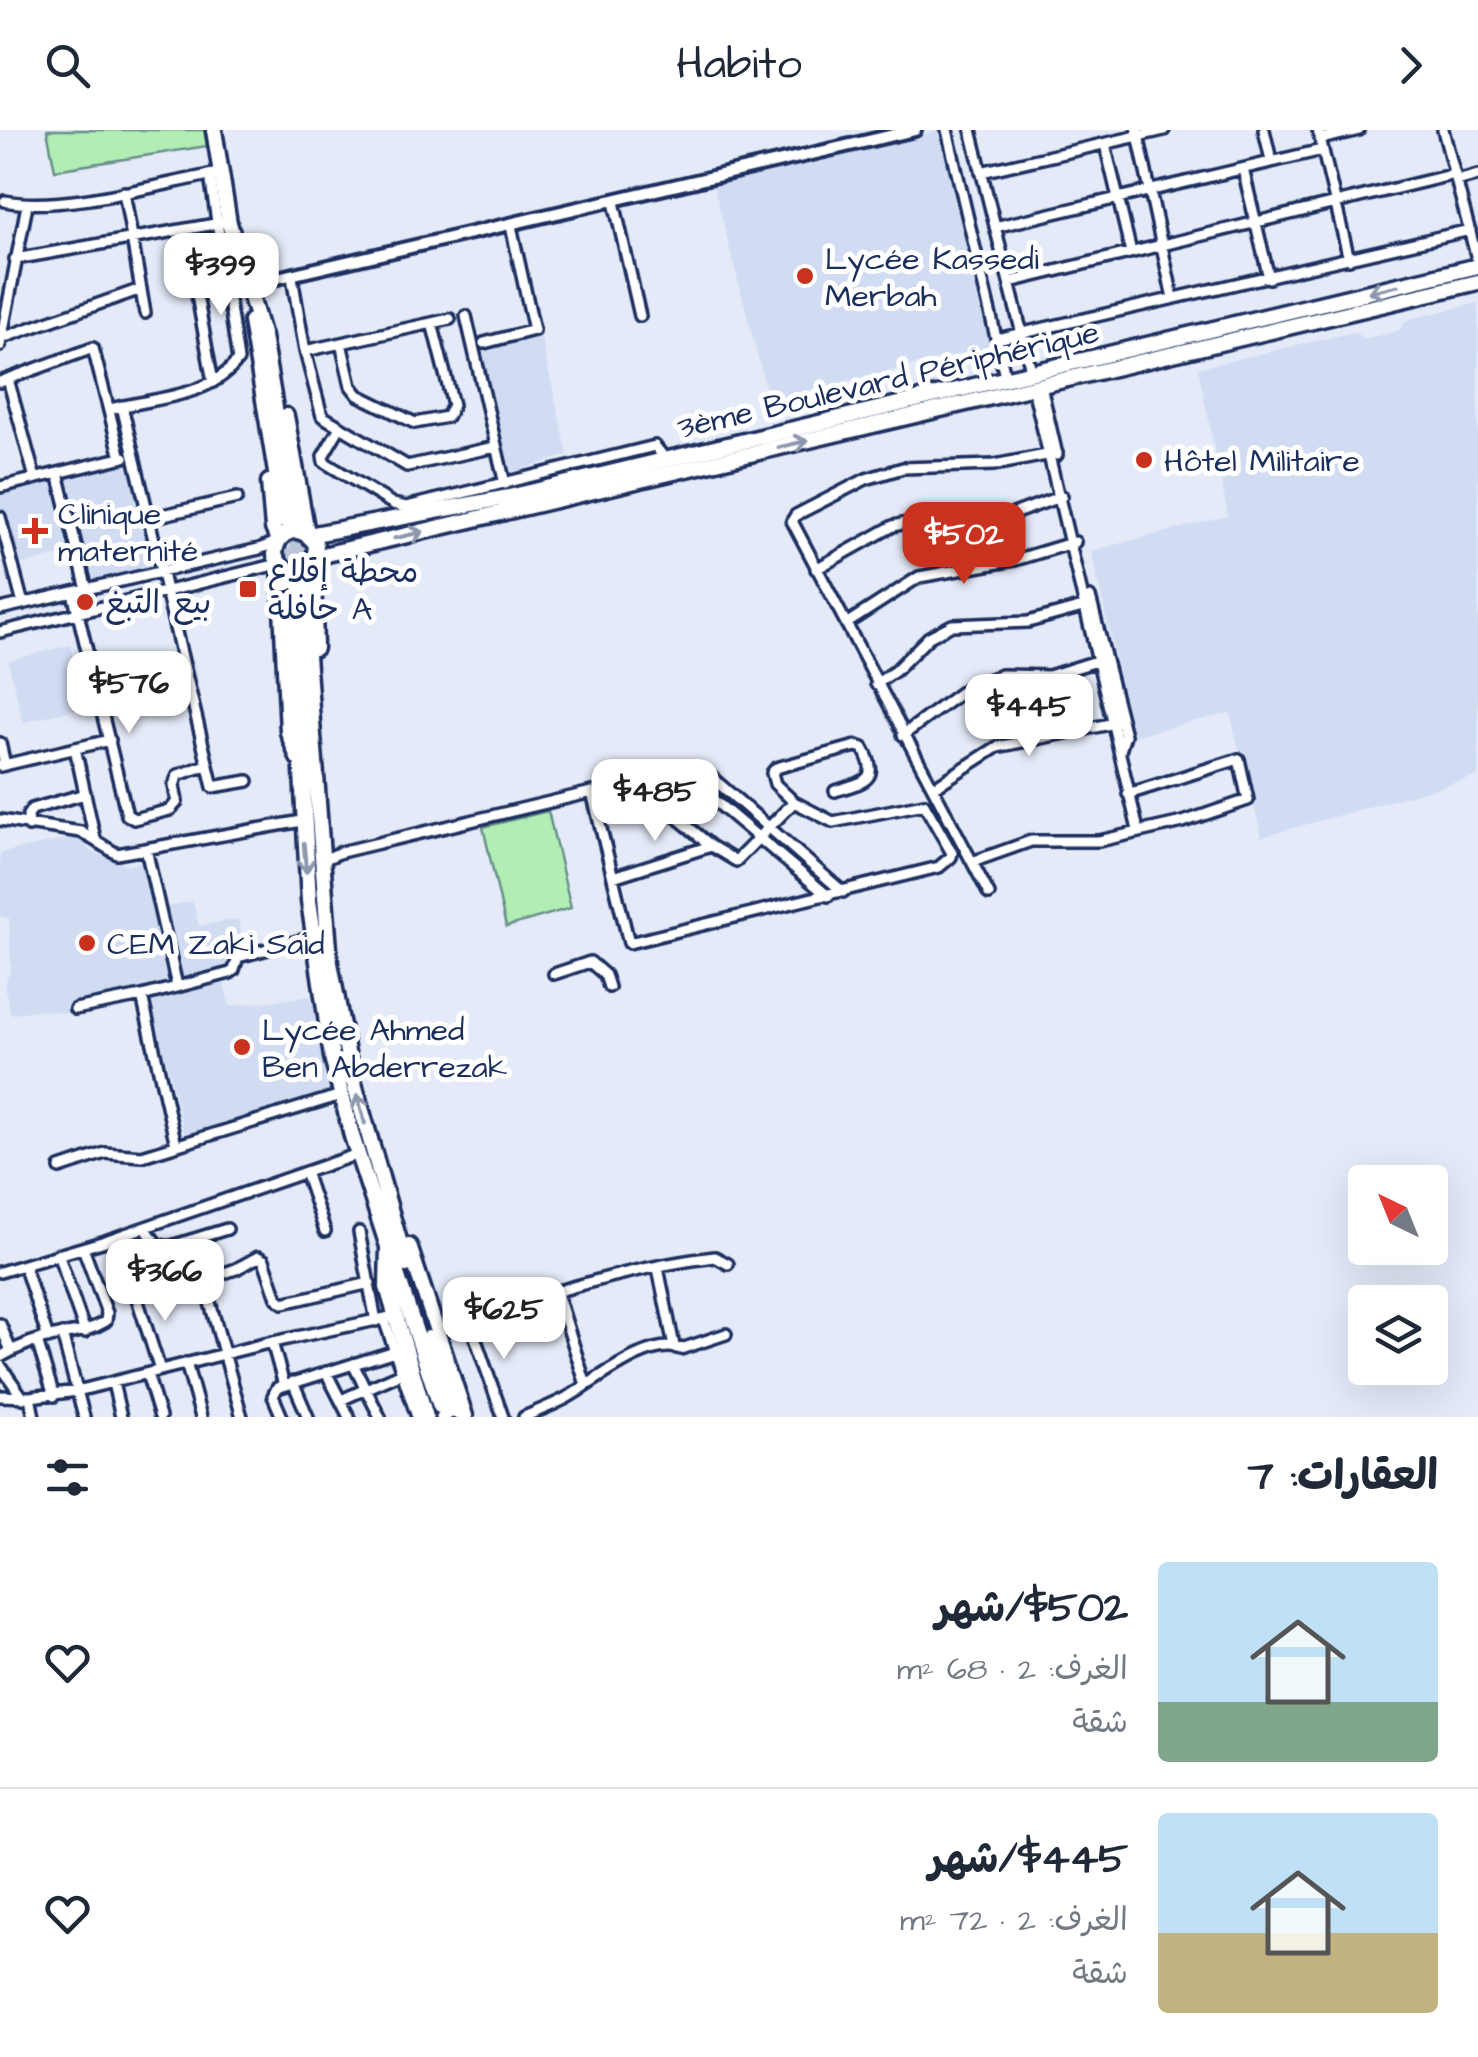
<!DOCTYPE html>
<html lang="ar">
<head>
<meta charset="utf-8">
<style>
	body { margin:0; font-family:"Architects Daughter","Playpen Sans Arabic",sans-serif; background:#f6f6f7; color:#1f2937; direction:rtl; height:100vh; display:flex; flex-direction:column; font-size:38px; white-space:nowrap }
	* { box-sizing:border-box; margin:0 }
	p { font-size:32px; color:#747a83 }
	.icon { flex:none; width:55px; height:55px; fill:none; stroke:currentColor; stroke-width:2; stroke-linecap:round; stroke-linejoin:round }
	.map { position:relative; height:1287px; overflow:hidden; direction:ltr }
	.side { display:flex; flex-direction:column; background:#fff; flex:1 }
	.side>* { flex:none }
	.needle { width:65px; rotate:317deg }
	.fabs { position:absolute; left:1348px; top:1035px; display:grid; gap:20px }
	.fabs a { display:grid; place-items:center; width:100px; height:100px; border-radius:10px; background:#fff; box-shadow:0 10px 40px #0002; font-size:50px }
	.price { position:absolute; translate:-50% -85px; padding:0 22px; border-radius:20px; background:#fff; color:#222; font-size:32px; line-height:65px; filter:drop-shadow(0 2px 5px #0008) }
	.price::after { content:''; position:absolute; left:50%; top:60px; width:30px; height:22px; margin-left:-15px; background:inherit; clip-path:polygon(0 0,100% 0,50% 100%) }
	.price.on { background:#c8321e; color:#fff }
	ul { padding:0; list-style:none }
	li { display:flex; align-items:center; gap:30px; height:250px; padding:0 40px }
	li+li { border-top:2px solid #e0e1e3 }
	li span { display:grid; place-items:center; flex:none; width:280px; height:200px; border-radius:10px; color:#555 }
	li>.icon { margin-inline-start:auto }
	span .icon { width:120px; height:120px; fill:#fffc; stroke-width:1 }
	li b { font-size:42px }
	h2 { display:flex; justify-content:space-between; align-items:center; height:120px; padding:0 40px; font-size:42px }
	header { display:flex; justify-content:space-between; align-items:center; height:130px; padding:0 40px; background:#fff; font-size:45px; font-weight:600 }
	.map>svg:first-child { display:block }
	.built { fill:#d1dcf3 }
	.green { fill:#b2eeb4; stroke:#668e89; stroke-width:2.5 }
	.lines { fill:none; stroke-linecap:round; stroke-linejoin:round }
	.trunk-tunnel { stroke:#bcc5d9; stroke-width:14; stroke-dasharray:14 7; stroke-linecap:butt }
	.minor-casing { stroke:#1b2f5e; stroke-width:16 }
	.tertiary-casing { stroke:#1b2f5e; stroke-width:18 }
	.secondary-casing { stroke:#1b2f5e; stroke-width:19 }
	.trunk-casing { stroke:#1b2f5e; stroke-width:21 }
	.minor { stroke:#fff; stroke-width:9 }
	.tertiary { stroke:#fff; stroke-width:10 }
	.secondary { stroke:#fff; stroke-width:11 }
	.trunk { stroke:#fff; stroke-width:14 }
	.oneway { stroke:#8d97ae }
	.poi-dot { fill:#c8321e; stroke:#fff; stroke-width:4 }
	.labels { text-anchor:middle; stroke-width:10; stroke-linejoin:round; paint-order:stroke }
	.poi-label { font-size:32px; fill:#1b2f5e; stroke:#fff; text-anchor:start }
	.street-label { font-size:32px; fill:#1b2f5e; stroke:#fff }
</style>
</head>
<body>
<header><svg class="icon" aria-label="forward" viewBox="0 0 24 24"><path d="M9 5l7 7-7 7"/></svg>Habito<svg class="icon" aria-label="search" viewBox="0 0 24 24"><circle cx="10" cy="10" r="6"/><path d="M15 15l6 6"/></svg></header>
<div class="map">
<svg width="1478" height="1287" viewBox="0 0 1478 1287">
	<rect width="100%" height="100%" fill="#e4eaf8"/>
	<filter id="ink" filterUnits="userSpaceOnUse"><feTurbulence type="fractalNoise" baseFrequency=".01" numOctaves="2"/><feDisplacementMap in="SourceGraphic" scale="20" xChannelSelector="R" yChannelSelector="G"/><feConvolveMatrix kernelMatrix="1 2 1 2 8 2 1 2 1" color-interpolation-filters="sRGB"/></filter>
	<g filter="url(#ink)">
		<!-- built -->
		<path class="built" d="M941,0L990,217L769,270L713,54Z
			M1478,173V646L1262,707L1230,583L1133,606L1091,421L1228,386L1198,238L1354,202L1364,209L1398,201L1405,191L1413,188Z
			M540,204L568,325L509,343L479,219Z
			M129,330L155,437L91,454L64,348Z
			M53,350L71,423L15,436L0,378V363Z
			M70,515L85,577L23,592L8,531Z
			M86,705L88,720L127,735L146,731L176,859L67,883L36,880L11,884L4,855L11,839L9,788L0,787V723Z
			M193,771L199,796L238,789L245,816L230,820L232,835L183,849L166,777Z
			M223,850L230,876L311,866L330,959L185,1006L150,869Z"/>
		<!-- green -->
		<path class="green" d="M47,0H204L207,16L55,40Z
			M548,681L571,778L506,797L483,697Z"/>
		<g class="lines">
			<!-- trunk-tunnel -->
			<path class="trunk-tunnel" d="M294,390L302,452
				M285,397L291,450"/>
			<defs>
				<path id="minor" d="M947,0L1006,250
					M971,0L1032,244
					M1137,0L1173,168
					M1264,0L1271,30
					M1318,0L1349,129
					M1443,0L1477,129
					M1320,9L1359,0
					M1105,14L1131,122
					M1243,39L1269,148
					M981,42L1164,0
					M1457,51L1478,45
					M124,62L145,183
					M5,71C60,82 157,55 214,44
					M614,72L640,186
					M995,97L1322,20
					M15,129L221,93
					M292,147L305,221L322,286L407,336L495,317
					M1010,152L1455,44
					M466,186L505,354
					M2,208L141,159
					M997,209L1470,100
					M341,213L351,256L358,265L415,293L447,287L453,275L432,193
					M484,213L534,200L511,96
					M0,216L27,75
					M305,221L450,189
					M8,249L35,348
					M0,252L93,218L121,328
					M213,252L191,133L197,125L220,119
					M1041,256L1057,325
					M1033,258L1138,700
					M122,276L213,657L248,651
					M110,279C153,268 210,268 238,230L210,45
					M340,297L323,326L324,332L393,374L406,377L655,316L666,330
					M58,343L87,460
					M0,357L124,327
					M0,387L23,474
					M150,388L237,368
					M816,439L893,396L929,388L1005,387L1062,366
					M73,463L127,685L134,689L170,680L177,672L174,655L178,645L207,635
					M1090,467L1125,605L1120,621
					M0,479L259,419L277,412
					M846,494L919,447L1015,430L1075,412
					M0,502L278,434
					M876,554L895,541L929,507L952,495L1028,492L1090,475
					M903,605L967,558L1001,545L1049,546L1100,530
					M0,613L5,635
					M75,618L95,709
					M0,636L110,610
					M933,658L997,617L1115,593
					M794,672L775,654L772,643L776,638L856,616L863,618C881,651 864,652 835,661
					M0,690L81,702L117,724L302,691
					M29,696L28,685L32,679L85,664
					M146,719L177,856
					M321,731L341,722L592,662L629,813L939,737L951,727L952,723L924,674L833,692L794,672L736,731L711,716L654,668
					M972,732L1031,711H1099L1183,692L1248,670L1239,629L1128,664
					M613,747L711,716
					M989,764L792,391L796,385L866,349L903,338L994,335L1057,323
					M828,766L696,655L699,646L709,645L843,762
					M554,844L590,832L605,845L609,857
					M142,866L176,1015
					M75,879L142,866L230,843L234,840L238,827L313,807
					M60,1038L105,1023L142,1026L341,965
					M305,1042L325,1101
					M145,1098L157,1114L168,1117L227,1099
					M359,1102L376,1191
					M58,1124L85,1202
					M24,1135L48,1208
					M658,1138L674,1216
					M0,1142L102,1112L358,1024
					M204,1151L242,1287
					M134,1159L160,1240
					M174,1160L236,1139L258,1127L264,1130L277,1168L283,1173L370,1153
					M557,1163L586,1255
					M384,1189L417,1287
					M469,1190L503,1287
					M0,1194L11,1221
					M438,1201C527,1170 621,1138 715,1127L728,1134
					M62,1204L84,1287
					M37,1211L54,1266
					M272,1212L284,1255
					M0,1227C19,1216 39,1208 60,1205C78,1202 90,1201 106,1191L107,1183L83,1118
					M186,1233L201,1287
					M353,1234L380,1287
					M0,1235L23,1268
					M326,1242L349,1287
					M147,1244L160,1287
					M293,1252L308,1287
					M113,1253L121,1287
					M0,1266L30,1267L34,1287
					M30,1267L77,1261L264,1214L395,1186
					M341,1270L402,1243
					M282,1287L273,1266L277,1258L395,1221
					M524,1287C539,1280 554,1275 568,1267C595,1252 648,1207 681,1219L726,1204"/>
				<path id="tertiary" d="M247,155L915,0"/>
				<path id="secondary" d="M442,1287L453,1281L465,1287"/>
				<path id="trunk" d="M214,0L229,93L263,207L294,390
					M251,191L284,391
					M286,286L307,403
					M269,352L273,398L278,410
					M309,405L509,367L1478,136
					M315,430L327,424L1478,152
					M314,433L297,443L283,439L275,425C276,399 302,392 316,415L313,443L315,518
					M280,436L288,602L298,628
					M292,456L309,771L332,927L352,1006L440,1276
					M302,458L330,833L351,943L406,1135
					M409,1116L465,1286
					M388,1118L387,1157L426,1287
					M429,1208L450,1273"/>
			</defs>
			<!-- minor casing -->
			<use href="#minor" class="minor-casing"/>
			<!-- tertiary casing -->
			<use href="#tertiary" class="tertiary-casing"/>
			<!-- secondary casing -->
			<use href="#secondary" class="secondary-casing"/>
			<!-- trunk casing -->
			<use href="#trunk" class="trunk-casing"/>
			<!-- minor -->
			<use href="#minor" class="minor"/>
			<!-- tertiary -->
			<use href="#tertiary" class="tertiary"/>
			<!-- secondary -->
			<use href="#secondary" class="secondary"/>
			<!-- trunk -->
			<use href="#trunk" class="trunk"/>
		</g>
		<!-- one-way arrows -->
		<defs><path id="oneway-shaft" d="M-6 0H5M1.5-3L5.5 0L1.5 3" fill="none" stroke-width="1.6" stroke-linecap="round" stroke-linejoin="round" transform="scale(2.5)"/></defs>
		<g class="oneway">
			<use href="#oneway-shaft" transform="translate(1383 159) rotate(167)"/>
			<use href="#oneway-shaft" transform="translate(793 314) rotate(-13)"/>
			<use href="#oneway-shaft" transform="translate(409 405) rotate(-13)"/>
			<use href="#oneway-shaft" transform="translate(305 728) rotate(85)"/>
			<use href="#oneway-shaft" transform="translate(361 979) rotate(-105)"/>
		</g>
	</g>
	<!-- markers -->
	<g class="poi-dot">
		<circle cx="805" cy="146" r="10"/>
		<circle cx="1144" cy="330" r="10"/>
		<path d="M30 386h10v10h10v10h-10v10h-10v-10h-10v-10h10z"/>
		<rect x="238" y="449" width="20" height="20" rx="5"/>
		<circle cx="85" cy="472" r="10"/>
		<circle cx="87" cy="813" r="10"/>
		<circle cx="242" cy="917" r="10"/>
	</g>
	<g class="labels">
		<!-- poi labels -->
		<g class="poi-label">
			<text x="825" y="139">Lycée Kassedi<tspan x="825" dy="37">Merbah</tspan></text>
			<text x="1164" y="341">Hôtel Militaire</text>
			<text x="58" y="394">Clinique<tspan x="58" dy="37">maternité</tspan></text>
			<text x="268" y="452">محطة إقلاع<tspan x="268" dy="37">حافلة A</tspan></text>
			<text x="105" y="483">بيع التبغ</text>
			<text x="107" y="824">CEM Zaki Said</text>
			<text x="262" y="910">Lycée Ahmed<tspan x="262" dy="37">Ben Abderrezak</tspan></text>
		</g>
		<!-- street labels -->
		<g class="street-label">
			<text transform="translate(888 249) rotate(-13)" y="11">3ème Boulevard Périphérique</text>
		</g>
	</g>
</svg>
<div class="fabs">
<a><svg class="needle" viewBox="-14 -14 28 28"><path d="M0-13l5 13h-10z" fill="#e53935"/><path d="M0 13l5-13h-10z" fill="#747a83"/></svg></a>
<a><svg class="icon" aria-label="layers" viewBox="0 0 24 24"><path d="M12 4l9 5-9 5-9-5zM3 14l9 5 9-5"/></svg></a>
</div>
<b class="price" style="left:221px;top:188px">$399</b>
<b class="price on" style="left:964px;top:457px">$502</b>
<b class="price" style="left:129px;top:606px">$576</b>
<b class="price" style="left:1029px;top:629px">$445</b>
<b class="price" style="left:655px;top:714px">$485</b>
<b class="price" style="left:165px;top:1194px">$366</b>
<b class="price" style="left:504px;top:1232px">$625</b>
</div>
<section class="side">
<h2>العقارات: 7<svg class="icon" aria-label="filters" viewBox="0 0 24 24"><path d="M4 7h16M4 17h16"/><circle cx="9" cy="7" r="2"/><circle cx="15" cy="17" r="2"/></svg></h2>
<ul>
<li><span style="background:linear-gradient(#bfe0f5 70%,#7fa58c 0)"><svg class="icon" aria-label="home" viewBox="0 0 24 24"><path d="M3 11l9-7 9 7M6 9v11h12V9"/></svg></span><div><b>$502/شهر</b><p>الغرف: 2 · 68 m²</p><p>شقة</p></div><svg class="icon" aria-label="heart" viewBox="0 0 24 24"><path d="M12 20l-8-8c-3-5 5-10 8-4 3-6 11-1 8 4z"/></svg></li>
<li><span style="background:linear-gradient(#bfe0f5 60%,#c2b280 0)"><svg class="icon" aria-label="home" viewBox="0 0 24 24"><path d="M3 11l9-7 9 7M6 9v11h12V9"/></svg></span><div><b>$445/شهر</b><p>الغرف: 2 · 72 m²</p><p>شقة</p></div><svg class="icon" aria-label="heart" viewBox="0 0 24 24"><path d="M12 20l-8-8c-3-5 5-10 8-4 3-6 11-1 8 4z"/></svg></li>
</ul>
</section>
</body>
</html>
